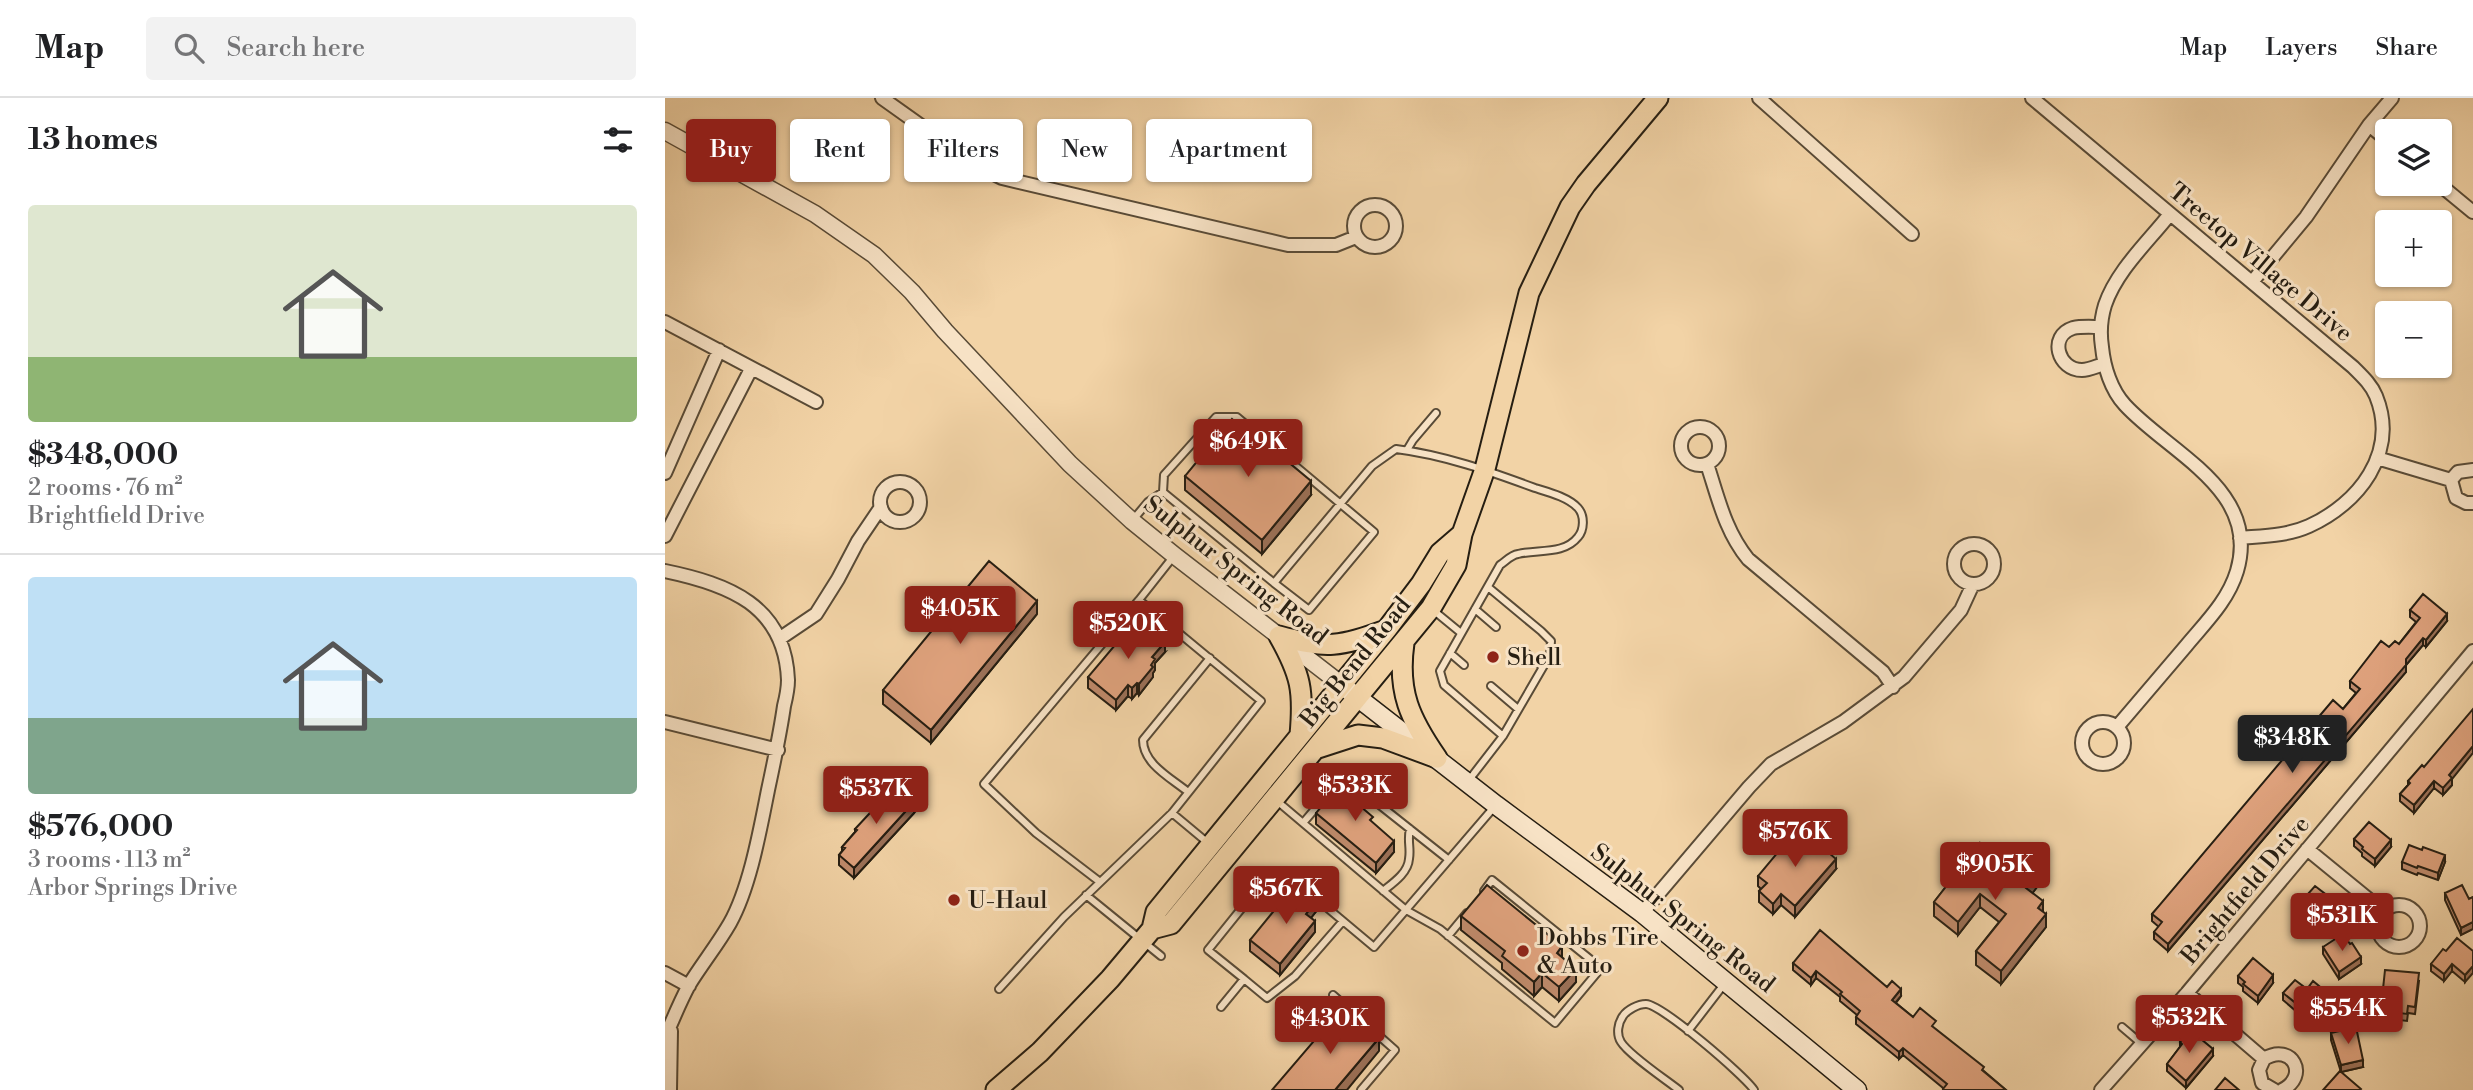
<!DOCTYPE html>
<html lang="en">
<head>
<meta charset="utf-8">
<style>
	body { margin:0; font-family:"Libre Bodoni",serif; background:#f2f2f2; color:#202124; height:100vh; display:flex; flex-direction:column; font-size:26px; white-space:nowrap }
	* { box-sizing:border-box; margin:0 }
	p { font-size:23px; color:#757577 }
	.icon { flex:none; width:38px; height:38px; fill:none; stroke:currentColor; stroke-width:2; stroke-linecap:round; stroke-linejoin:round }
	.map { position:relative; flex:1; overflow:hidden }
	.side { display:flex; flex-direction:column; background:#fff; width:665px }
	.side>* { flex:none }
	.hud { position:absolute; left:21px; top:21px; width:665px; height:63px; display:flex; gap:14px }
	.buttons { position:absolute; left:1710px; top:21px; display:grid; gap:14px }
	.buttons a { display:grid; place-items:center; width:77px; height:77px; border-radius:7px; background:#fff; box-shadow:0 2px 5px #0004; font-size:35px }
	.price { position:absolute; translate:-50% -60px; padding:0 16px; border-radius:7px; background:#8f2418; color:#fff; font-size:23px; line-height:46px; filter:drop-shadow(0 2px 4px #0008) }
	.price::after { content:''; position:absolute; left:50%; top:42px; width:21px; height:16px; margin-left:-10px; background:inherit; clip-path:polygon(0 0,100% 0,50% 100%) }
	.price.on { background:#222; color:#fff }
	ul { padding:0; list-style:none }
	li { display:grid; align-content:center; gap:14px; height:371px; padding:0 28px }
	li+li { border-top:2px solid #e0e0e0 }
	li span { display:grid; place-items:center; height:217px; border-radius:7px; color:#555 }
	li>.icon { margin-inline-start:auto }
	span .icon { width:126px; height:126px; fill:#fffc; stroke-width:1 }
	li b { font-size:30px }
	h2 { display:flex; justify-content:space-between; align-items:center; height:84px; padding:0 28px; font-size:30px }
	.chip { padding:0 24px; border-radius:7px; background:#fff; box-shadow:0 2px 5px #0004; font-size:24px; line-height:63px }
	.chip.on { background:#8f2418; color:#fff }
	header { display:flex; align-items:center; gap:42px; box-sizing:border-box; height:98px; padding:0 35px; background:#fff; border-bottom:2px solid #e0e0e0 }
	header strong { font-size:33px }
	nav { display:flex; gap:38px; margin-inline-start:auto; font-size:24px }
	.search { width:490px; height:63px; background:#f2f2f2; display:flex; align-items:center; gap:18px; box-sizing:border-box; padding:0 24px; border-radius:7px; color:#757577; font-size:26px }
	main { display:flex; flex:1; min-height:0 }
	.map>svg:first-child { display:block }
	.lines { fill:none; stroke-linecap:round; stroke-linejoin:round }
	.service-casing { stroke:#594b37; stroke-width:10 }
	.minor-casing { stroke:#594b37; stroke-width:16 }
	.tertiary-casing { stroke:#594b37; stroke-width:19 }
	.secondary-casing { stroke:#261e12; stroke-width:21 }
	.primary-casing { stroke:#261e12; stroke-width:23 }
	.service { stroke:#f7e2c5; stroke-width:6 }
	.minor { stroke:#f7e2c5; stroke-width:12 }
	.tertiary { stroke:#f7e2c5; stroke-width:16 }
	.secondary { stroke:#f7e2c5; stroke-width:18 }
	.primary { stroke:#f2d3a6; stroke-width:19 }
	.wall { fill:#c08b6c; stroke:#261e12; stroke-width:2 }
	.shaded-wall { fill:#9c7158; stroke:#261e12; stroke-width:2 }
	.building { fill:#dfa27d; stroke:#261e12; stroke-width:2 }
	.poi-dot { fill:#8f2418; stroke:#f7e2c5; stroke-width:2.5 }
	.labels { text-anchor:middle; stroke-width:6; stroke-linejoin:round; paint-order:stroke }
	.street-label { font-size:24px; fill:#261e12; stroke:#f7e2c5 }
	.poi-label { font-size:24px; fill:#261e12; stroke:#f7e2c5; text-anchor:start }
</style>
</head>
<body>
<header>
<strong>Map</strong>
<div class="search"><svg class="icon" aria-label="search" viewBox="0 0 24 24"><circle cx="10" cy="10" r="6"/><path d="M15 15l6 6"/></svg>Search here</div>
<nav><a>Map</a><a>Layers</a><a>Share</a></nav>
</header>
<main>
<section class="side">
<h2>13 homes<svg class="icon" aria-label="filters" viewBox="0 0 24 24"><path d="M4 7h16M4 17h16"/><circle cx="9" cy="7" r="2"/><circle cx="15" cy="17" r="2"/></svg></h2>
<ul>
<li><span style="background:linear-gradient(#dfe7d0 70%,#8fb573 0)"><svg class="icon" aria-label="home" viewBox="0 0 24 24"><path d="M3 11l9-7 9 7M6 9v11h12V9"/></svg></span><div><b>$348,000</b><p>2 rooms · 76 m²</p><p>Brightfield Drive</p></div></li>
<li><span style="background:linear-gradient(#bfe0f5 65%,#7fa58c 0)"><svg class="icon" aria-label="home" viewBox="0 0 24 24"><path d="M3 11l9-7 9 7M6 9v11h12V9"/></svg></span><div><b>$576,000</b><p>3 rooms · 113 m²</p><p>Arbor Springs Drive</p></div></li>
</ul>
</section>
<div class="map">
<svg width="1808" height="992" viewBox="0 0 1808 992">
	<rect width="100%" height="100%" fill="#f2d3a6"/>
	<filter id="stains"><feTurbulence type="fractalNoise" baseFrequency=".00286" numOctaves="4"/><feColorMatrix values="0 0 0 0 .2 0 0 0 0 .09 0 0 0 0 .02 0 0 0 .5 -.17"/></filter>
	<radialGradient id="worn" r=".72"><stop offset=".6" stop-color="#630" stop-opacity="0"/><stop offset="1" stop-color="#630" stop-opacity=".3"/></radialGradient>
	<g class="lines">
		<defs>
			<path id="service" d="M742,352L748,342L771,315
				M498,394L499,377L551,319H572L709,434L644,512L609,485
				M467,423L483,404L498,394L609,485L707,368L731,351C779,357 824,373 870,390C883,394 903,399 913,410C920,418 919,432 913,439C899,457 873,451 853,456C846,457 841,463 835,467L775,573L779,587L838,638
				M810,511L831,529
				M768,512L796,535
				M856,551L878,569
				M785,555L799,567
				M826,588L853,611
				M804,682L838,638L885,557L886,543L876,533L823,489
				M523,694C506,680 478,666 478,642L545,560
				M612,703L741,812L775,831L890,925L936,870L827,782L819,793
				M507,715L543,745
				M638,725L678,678L784,762
				M435,784L371,735L319,686L474,502
				M718,793C728,785 743,775 744,761C746,750 742,742 745,731
				M421,797L496,858
				M783,838L802,815
				M579,881L543,852L597,785L623,777L709,849L830,708
				M334,891L399,819L507,715L596,603L474,502L508,459
				M668,897L730,952L696,992
				M1483,902L1502,917
				M556,909L579,881L602,900L630,878L678,823
				M1457,929L1477,946
				M1023,933L1060,885
				M1014,992C1000,981 964,957 956,944C951,936 953,925 958,918C962,912 973,906 981,906C996,906 1079,977 1089,992"/>
			<path id="minor" d="M217,0L311,67L337,80L623,147H671L691,139
				M1094,0L1247,136
				M1367,0L1688,269C1697,278 1706,286 1711,298C1734,355 1693,406 1644,428C1622,438 1598,438 1575,440
				M1704,27L1722,42
				M1774,86L1808,114
				M689 128a21 21 0 1 1 42 0a21 21 0 1 1-42 0Z
				M1587,184L1641,119L1704,27L1727,0
				M0,224L151,304
				M1436,229C1427,229 1417,228 1408,230C1383,238 1393,272 1417,272C1424,272 1432,268 1439,266
				M1016 348a19 19 0 1 1 38 0a19 19 0 1 1-38 0Z
				M1712,360L1786,382
				M1042,366C1053,399 1060,433 1083,461L1218,574L1228,589
				M1808,372L1793,374L1786,382L1791,400L1801,405H1808
				M0,375L54,252
				M215 404a20 20 0 1 1 40 0a20 20 0 1 1-40 0Z
				M0,438L86,271
				M1289 466a20 20 0 1 1 40 0a20 20 0 1 1-40 0Z
				M0,473C63,486 120,507 123,582C123,590 121,600 119,608C115,636 109,664 103,692C95,732 85,789 65,825C53,846 37,866 24,887C15,904 7,923 0,940
				M114,541L151,516L173,481L193,443L216,409
				M1417 645a21 21 0 1 1 42 0a21 21 0 1 1-42 0Z
				M0,624L113,652
				M1452,629C1475,602 1498,575 1521,548C1540,525 1563,503 1572,473C1596,392 1504,355 1460,307C1446,292 1439,269 1437,249C1435,236 1436,220 1440,207C1452,172 1483,144 1505,116
				M1642,751L1719,814
				M1713 828a21 21 0 1 1 42 0a21 21 0 1 1-42 0Z
				M977,815L1084,689L1106,666L1178,624L1239,579L1296,512L1308,486
				M0,875L24,888
				M1522,895L1599,961
				M5,992L6,933
				M1436,992L1522,895L1808,553
				M1609,992L1597,985L1594,972L1599,961C1627,944 1645,978 1617,992"/>
			<path id="tertiary" d="M0,33L150,116L209,157L247,194L280,233L405,366L467,423L509,457L677,587"/>
			<path id="secondary" d="M683,592L831,707L977,815L1192,992"/>
			<path id="primary" d="M614,538C663,551 674,549 721,532
				M614,538C636,577 639,593 635,637
				M739,545C732,594 745,621 772,660
				M653,650L693,637L718,640L772,660
				M487,831L506,826L766,510L791,467L797,436L820,371L864,195L905,109L921,86L993,0
				M331,992L375,954L445,881L487,831L491,814L722,531L756,486L775,455L797,436"/>
		</defs>
		<!-- service casing -->
		<use href="#service" class="service-casing"/>
		<!-- minor casing -->
		<use href="#minor" class="minor-casing"/>
		<!-- tertiary casing -->
		<use href="#tertiary" class="tertiary-casing"/>
		<!-- secondary casing -->
		<use href="#secondary" class="secondary-casing"/>
		<!-- primary casing -->
		<use href="#primary" class="primary-casing"/>
		<!-- service -->
		<use href="#service" class="service"/>
		<!-- minor -->
		<use href="#minor" class="minor"/>
		<!-- tertiary -->
		<use href="#tertiary" class="tertiary"/>
		<!-- secondary -->
		<use href="#secondary" class="secondary"/>
		<!-- primary -->
		<use href="#primary" class="primary"/>
	</g>
	<!-- wall -->
	<path class="wall" d="M520,378L646,397L597,456L520,392Z
		M1745,512L1782,523L1761,549L1758,547L1741,567V574L1503,853L1489,841V834L1494,829L1487,823V816L1678,611L1691,595L1685,590V583L1724,549L1734,546L1751,524L1745,519Z
		M372,516L266,645L218,606V592Z
		M500,554L490,565V572L488,575V579L474,597L472,595L467,601L463,598L451,612L423,590V579Z
		M1759,669L1787,681V687L1778,697L1769,690L1749,715L1735,703V696L1743,687V683Z
		M695,709L729,754L711,775L651,726V715Z
		M249,715L189,780L174,767V757L177,753V749L190,734V731Z
		M1689,741L1726,749L1710,768L1697,758V755L1689,748Z
		M1315,745L1372,789L1367,795L1378,814L1381,829L1336,886L1311,867V853L1334,824L1315,809L1293,837L1269,818V804Z
		M1737,764H1780L1773,782L1753,775L1752,777L1737,771Z
		M1171,771L1130,819L1116,807L1108,816L1094,804V793L1096,791L1093,788V778Z
		M1780,795L1804,801L1808,799V831L1796,837L1780,802Z
		M627,802L653,811L646,820L650,834L615,877L585,853V842Z
		M1634,806L1672,812L1655,831L1634,813Z
		M796,818L897,860L911,884L894,903L877,889L869,898L837,871V865L796,832Z
		M1658,849L1696,866L1674,881L1658,856Z
		M1781,853H1808L1800,884L1787,873L1779,883L1766,873V866Z
		M1128,865L1222,889L1236,898L1231,905L1248,919L1270,931L1341,992H1278V990L1238,957L1234,961L1191,926V919L1192,917L1175,903V899L1151,880L1146,887L1128,872Z
		M1573,878L1608,885L1593,905L1578,893V889L1573,885Z
		M1754,883L1750,916L1743,915L1742,923L1726,921L1728,899L1718,898V891Z
		M1642,891L1680,920L1668,934L1637,907L1632,914L1618,902V895Z
		M1666,935L1698,969L1676,974L1666,942Z
		M1515,944L1548,958L1521,990L1502,973V966L1515,949Z"/>
	<!-- shaded-wall -->
	<path class="shaded-wall" d="M646,383V397L597,456V442Z
		M372,503V516L266,645V632Z
		M1782,516V523L1761,549V542Z
		M1758,540V547L1741,567V574L1503,853V846Z
		M500,544V554L490,565V572L488,575V579L474,597V586L487,559Z
		M472,585V595L467,601V590Z
		M463,587V598L451,612V602Z
		M1808,648V655L1787,681V687L1778,697V690L1784,677Z
		M1769,683V690L1749,715V707Z
		M249,704V715L189,780V770Z
		M1726,742V749L1710,768V761Z
		M729,743V754L711,775V765Z
		M1780,757V764L1773,782V775Z
		M1171,761V771L1130,819V808Z
		M1372,775V789L1361,804V790Z
		M1116,796V807L1108,816V806Z
		M1315,796V809L1293,837V824Z
		M653,801V811L641,826V816Z
		M1378,803V817L1373,810Z
		M1672,805V812L1655,831V824Z
		M1381,816V829L1336,886V873Z
		M650,823V834L615,877V866Z
		M1808,824V831L1796,837V830Z
		M897,848V861L892,855Z
		M1696,859V866L1674,881V874Z
		M1787,866V873L1779,883V876Z
		M1808,868V875L1800,884V877Z
		M911,871V884L894,903V889Z
		M1151,873V880L1146,887V880Z
		M877,875V889L869,898V884Z
		M1608,877V885L1593,905V898Z
		M1236,891V898L1227,909V902Z
		M1637,900V907L1632,914V906Z
		M1680,913V920L1668,934V927Z
		M714,940V953L682,992H670Z
		M1238,950V957L1234,961V954Z
		M1548,951V958L1521,990V983Z
		M1698,962V969L1676,974V967Z"/>
	<!-- building -->
	<path class="building" d="M567,321L602,350L604,348L646,383L597,442L520,378Z
		M324,463L372,503L266,632L218,592Z
		M1758,496L1782,516L1761,542L1758,540L1741,561V567L1503,846L1489,834L1497,824L1487,816L1668,602L1678,611L1695,591L1685,583L1716,543L1724,549L1730,543L1734,546L1755,520L1745,512Z
		M472,521L500,544L487,559L490,561L486,567L488,569L474,586L472,585L467,590L463,587L451,602L423,579Z
		M1808,611V648L1784,677L1787,680L1778,690L1769,683L1749,707L1735,696L1745,685L1743,683L1757,667L1759,669Z
		M676,685L695,702V708L708,719L705,722L729,743L711,765L651,715Z
		M231,687L249,704L189,770L174,757L180,750L177,749L192,732L190,731Z
		M1704,724L1726,742L1710,761L1697,751L1698,749L1689,741Z
		M1134,729L1171,761L1130,808L1116,796L1108,806L1094,793L1102,785L1093,778Z
		M1315,745L1351,774L1357,765L1372,775L1361,790L1378,803L1373,810L1381,816L1336,873L1311,853L1341,816L1315,796L1293,824L1269,804Z
		M1744,747L1757,752L1758,749L1780,757L1773,775L1753,768L1752,770L1737,764Z
		M822,787L897,848L892,855L911,871L894,889L877,875L869,884L837,858L840,853L796,818Z
		M1797,787L1804,801L1808,799V824L1796,830L1780,795Z
		M638,788L653,801L641,816L650,823L615,866L585,842L621,798L627,802Z
		M1650,788L1672,805L1655,824L1634,806Z
		M1155,832L1222,889L1227,883L1236,891L1227,902L1248,919L1255,910L1271,923L1267,928L1319,969L1317,972L1341,992H1279L1278,991L1282,986L1238,950L1234,954L1191,919L1195,913L1175,896L1177,894L1151,873L1146,880L1128,865Z
		M1678,836L1685,846L1687,845L1696,859L1674,874L1658,849Z
		M1792,840L1808,853V868L1800,877L1787,866L1779,876L1766,866L1778,851L1781,853Z
		M1588,860L1608,877L1593,898L1578,886L1580,884L1573,878Z
		M1720,872L1754,875L1750,909L1743,908L1742,916L1726,914L1729,892L1718,891Z
		M1630,882L1642,891L1648,883L1677,907L1675,909L1680,913L1668,927L1637,900L1632,906L1618,895Z
		M678,909L714,940L670,992H607Z
		M1691,929L1698,962L1676,967L1666,935Z
		M1525,932L1548,951L1521,983L1502,966L1517,946L1515,944Z
		M1675,973L1696,991L1695,992H1658Z
		M1560,980L1574,992H1550Z"/>
	<!-- markers -->
	<g class="poi-dot">
		<circle cx="828" cy="559" r="7"/>
		<circle cx="289" cy="802" r="7"/>
		<circle cx="858" cy="853" r="7"/>
	</g>
	<g class="labels">
		<!-- street labels -->
		<g class="street-label">
			<text transform="translate(1596 164) rotate(40)" y="8">Treetop Village Drive</text>
			<text transform="translate(571 472) rotate(38)" y="8">Sulphur Spring Road</text>
			<text transform="translate(690 564) rotate(-51)" y="8">Big Bend Road</text>
			<text transform="translate(1580 792) rotate(-50)" y="8">Brightfield Drive</text>
			<text transform="translate(1018 820) rotate(38)" y="8">Sulphur Spring Road</text>
		</g>
		<!-- poi labels -->
		<g class="poi-label">
			<text x="842" y="567">Shell</text>
			<text x="303" y="810">U-Haul</text>
			<text x="872" y="847">Dobbs Tire<tspan x="872" dy="28">&amp; Auto</tspan></text>
		</g>
	</g>
	<rect width="100%" height="100%" filter="url(#stains)"/>
	<rect width="100%" height="100%" fill="url(#worn)"/>
</svg>
<div class="buttons">
<a><svg class="icon" aria-label="layers" viewBox="0 0 24 24"><path d="M12 4l9 5-9 5-9-5zM3 14l9 5 9-5"/></svg></a>
<a>+</a>
<a>−</a>
</div>
<b class="price" style="left:583px;top:381px">$649K</b>
<b class="price" style="left:295px;top:548px">$405K</b>
<b class="price" style="left:463px;top:563px">$520K</b>
<b class="price on" style="left:1627px;top:677px">$348K</b>
<b class="price" style="left:690px;top:725px">$533K</b>
<b class="price" style="left:211px;top:728px">$537K</b>
<b class="price" style="left:1130px;top:771px">$576K</b>
<b class="price" style="left:1330px;top:804px">$905K</b>
<b class="price" style="left:621px;top:828px">$567K</b>
<b class="price" style="left:1677px;top:855px">$531K</b>
<b class="price" style="left:1683px;top:948px">$554K</b>
<b class="price" style="left:1524px;top:957px">$532K</b>
<b class="price" style="left:665px;top:958px">$430K</b>
<div class="hud">
<a class="chip on">Buy</a>
<a class="chip">Rent</a>
<a class="chip">Filters</a>
<a class="chip">New</a>
<a class="chip">Apartment</a>
</div>
</div>
</main>
</body>
</html>
